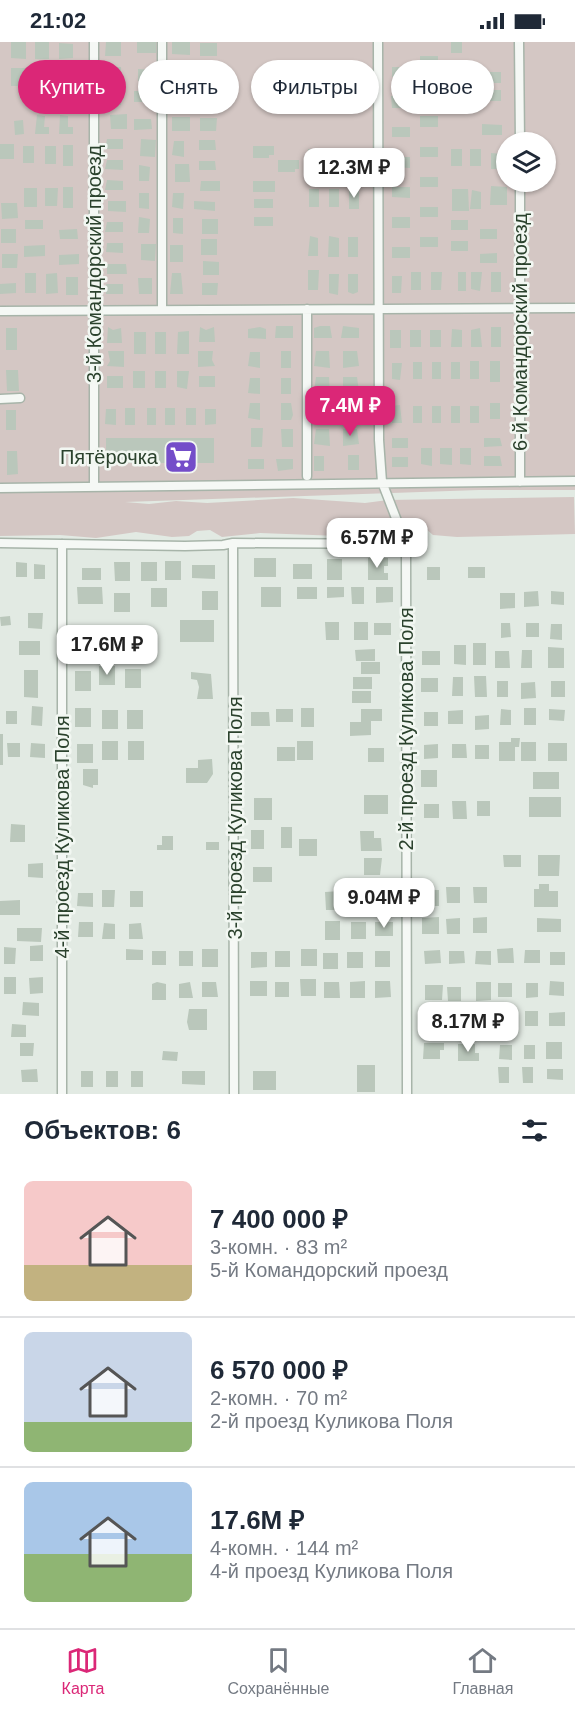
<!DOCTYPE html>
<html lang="ru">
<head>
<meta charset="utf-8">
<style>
	body { margin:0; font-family:Arial,sans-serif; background:#f6f6f7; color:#1f2937; height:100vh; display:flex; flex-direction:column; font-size:22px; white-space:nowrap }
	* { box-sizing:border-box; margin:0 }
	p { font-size:20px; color:#747a83 }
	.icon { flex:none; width:33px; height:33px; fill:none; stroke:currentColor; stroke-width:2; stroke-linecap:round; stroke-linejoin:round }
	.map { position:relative; height:1052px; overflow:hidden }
	.side { display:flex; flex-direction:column; background:#fff; flex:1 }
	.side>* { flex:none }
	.hud { position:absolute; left:18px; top:18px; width:540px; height:54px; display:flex; gap:12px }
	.tools { position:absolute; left:496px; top:90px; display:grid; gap:12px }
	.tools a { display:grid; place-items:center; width:60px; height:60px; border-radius:50%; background:#fff; box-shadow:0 2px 4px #0004; font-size:30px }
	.price { position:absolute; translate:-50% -51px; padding:0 14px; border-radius:12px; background:#fff; color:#222; font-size:20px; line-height:39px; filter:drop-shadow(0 2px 3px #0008) }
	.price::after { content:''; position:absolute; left:50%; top:36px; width:18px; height:14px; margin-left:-9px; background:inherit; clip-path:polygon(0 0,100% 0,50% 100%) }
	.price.selected { background:#db2777; color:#fff }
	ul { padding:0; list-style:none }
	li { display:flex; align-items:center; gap:18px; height:150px; padding:0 24px }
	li+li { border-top:2px solid #e0e1e3 }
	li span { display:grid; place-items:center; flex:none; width:168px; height:120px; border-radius:9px; color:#555 }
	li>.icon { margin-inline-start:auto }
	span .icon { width:72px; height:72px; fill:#fffc; stroke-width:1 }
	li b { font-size:26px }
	h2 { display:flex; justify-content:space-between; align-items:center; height:72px; padding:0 24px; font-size:26px }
	.tag { padding:0 21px; border-radius:27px; background:#fff; box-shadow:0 2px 4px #0004; font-size:21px; line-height:54px }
	.tag.selected { background:#db2777; color:#fff }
	.status { display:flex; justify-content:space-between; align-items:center; height:42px; padding:0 30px; background:#fff; direction:ltr }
	.status svg { height:16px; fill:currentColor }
	.tabs { display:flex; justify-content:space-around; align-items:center; height:84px; border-top:2px solid #e0e1e3; background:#fff; font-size:16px; color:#747a83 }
	.tabs a { display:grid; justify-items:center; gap:3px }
	.tabs .selected { color:#db2777 }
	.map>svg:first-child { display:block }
	.green { fill:#d4c7c4; fill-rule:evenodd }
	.building { fill:#bac7bb }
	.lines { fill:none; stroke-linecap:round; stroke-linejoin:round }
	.minor-casing { stroke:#a7b4a9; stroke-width:11 }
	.minor { stroke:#f5f8f5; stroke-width:8 }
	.labels { text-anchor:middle; stroke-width:5; stroke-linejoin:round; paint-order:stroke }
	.street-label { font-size:20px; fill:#2b422d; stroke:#f2f7f2 }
	.poi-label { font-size:20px; fill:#2b422d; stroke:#f2f7f2; text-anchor:end }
</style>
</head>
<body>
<div class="status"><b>21:02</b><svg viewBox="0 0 49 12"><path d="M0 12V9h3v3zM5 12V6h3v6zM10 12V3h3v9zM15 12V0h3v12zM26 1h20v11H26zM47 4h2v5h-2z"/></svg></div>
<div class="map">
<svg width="575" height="1052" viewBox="0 0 575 1052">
	<rect width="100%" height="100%" fill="#e2eae3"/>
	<!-- green -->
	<path class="green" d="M0,0H575V448H479L125,460L149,462L176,459L207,461L293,456L365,461L388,458L574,455L575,492L457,495L433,493L426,487L397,494L385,491L366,495L260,491L222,495L210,488L197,489L189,494L172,495L136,490L96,496L60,493L0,494ZM507,100H546V140H507Z"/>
	<!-- building -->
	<path class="building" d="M11,0H26V17L11,16Z
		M35,0H49V17H35Z
		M106,0H121V14H105Z
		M137,0H156V11H137Z
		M172,0H190V13L172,12Z
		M451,0H462V11H451Z
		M59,1L73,2V16L59,17Z
		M200,1H217V14H200Z
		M420,14H438V25H420Z
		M106,25H121V40L105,39Z
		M392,25H410V35H392Z
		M11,26H26V44H11Z
		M35,26H49V44H35Z
		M59,26L74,27L72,43L59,42Z
		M138,27L155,28V39H138Z
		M172,27H189V40H172Z
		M200,27H217L216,41L200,40Z
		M452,27H469V38H452Z
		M484,30H501V41H484Z
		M420,44H438V55H420Z
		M106,48L121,49V63L105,62Z
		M484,48H501V59H484Z
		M134,49H151V60H134Z
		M172,49H189V63H172Z
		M200,50H217V63H200Z
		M391,54H411V66H392Z
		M127,72V87H111L110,73Z
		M37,73L45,74L44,85H49V92H35Z
		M60,73L68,74V85H73V92H59Z
		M420,74H438V85H420Z
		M172,75H190V89H172Z
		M200,76H217L216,89H200Z
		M134,77H151L152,87L134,88Z
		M23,78L24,92L15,93L14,79Z
		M482,82L502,83V93H482Z
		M392,85H410V95H392Z
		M107,97H123V107H105Z
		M141,97L156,98L155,115L140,114Z
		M199,98H215L216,108H199Z
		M174,99H184V115L172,113Z
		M0,102H14V117H0Z
		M63,103H73V124H63Z
		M23,104H34V121H23Z
		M45,104H56V122H45Z
		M253,104H274V113H269V116H253Z
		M420,105H438V115H420Z
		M308,107H318V125L313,128L308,125Z
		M329,107H339L338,128L329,125Z
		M348,107H358L356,128L348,126Z
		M451,107H462V124H451Z
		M470,107H481V124H470Z
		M491,111L502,112L501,127H491Z
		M392,115H410V126L392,125Z
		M107,118H123V128L105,127Z
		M278,118H299V127H295V130H278Z
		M199,119H215L216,128H199Z
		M175,122H189L190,140H175Z
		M139,123L150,125L149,139H139Z
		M420,135H438V145H420Z
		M107,138L123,139V148H105Z
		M201,139H220V149H200Z
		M253,139H275V150H253Z
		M491,144L507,145V163H490Z
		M63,145H73V166H63Z
		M392,145H410V156L392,155Z
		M24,146H37V165H24Z
		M45,146H58L57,164H45Z
		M309,147H319V165H309Z
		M329,147H339V165H329Z
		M349,147H359V167H349Z
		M452,147H468L469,169H452Z
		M472,148L481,150V167H470Z
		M139,151H149V167L139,166Z
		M173,151H184L183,167L172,165Z
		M254,157H273V166H254Z
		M108,159H126V170L108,169Z
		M194,159L215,160V169L194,167Z
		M1,161H17L18,176L2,177Z
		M420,165H438V175H420Z
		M139,175L150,177L149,191H138Z
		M254,175H273V184H254Z
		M392,175H410V186H392Z
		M173,176H183V192L173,191Z
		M202,177H218V192H202Z
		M25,178H43V187H25Z
		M451,178H468V188H451Z
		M107,180H123V190H105Z
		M1,187H16V201H1Z
		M77,187L78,197H60L59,188Z
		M480,187H497V197H480Z
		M310,194L318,196V214H308Z
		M329,194L339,196V215H328Z
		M348,195H358V215H348Z
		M420,195H438V205H420Z
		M201,197H217V213H201Z
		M451,199H468V209H451Z
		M107,201H123V211L106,210Z
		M141,202H156L155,219L141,218Z
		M45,203V214L24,215V204Z
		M170,203H183V220H170Z
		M392,205H410V216H392Z
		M497,211V221H480V212Z
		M2,212H18L17,226H2Z
		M79,212V222L59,223V213Z
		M203,219L219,220V233H203Z
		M107,222H126L127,232H107Z
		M308,228H319L318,248H308Z
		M411,230H421V248H411Z
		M431,230H442L441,248H431Z
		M458,230H466V249H458Z
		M471,230H482L480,249L471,247Z
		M491,230H501V250H491Z
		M25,231H36V251H25Z
		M57,231L58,251L46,252V232Z
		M172,231H181L183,252H170Z
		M329,232H339L338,253L329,251Z
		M348,232H358V250L353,252L348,250Z
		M392,234H402L401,251H392Z
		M66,235H78V253H66Z
		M138,236H152V252H139Z
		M16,241V251L0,252V242Z
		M202,241H218L217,253H202Z
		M106,242H123V252H106Z
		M276,284H293V296H275Z
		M320,284H330L332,296H314V286Z
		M343,284L359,286V296H341Z
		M108,285L113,288L121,286L122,301H107Z
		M200,285L206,288L214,285L215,300H199Z
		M260,285L266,287V297L248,296V287Z
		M491,285H501V305H491Z
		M6,286H17V308H6Z
		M480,286L482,305H471V288Z
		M452,287L462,288V305H451Z
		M390,288H401V306H390Z
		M410,288H421V305H410Z
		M430,288H441V305H430Z
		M189,289V312H177L178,290Z
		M134,290H146V312H134Z
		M155,290H166V312H155Z
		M108,309H124V325L107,324L110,319Z
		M198,309H213L212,318L215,324L198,325Z
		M281,309H291V326H281Z
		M316,309H329L330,326L314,324Z
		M343,309H357L359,324L343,326Z
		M250,310H260V326L248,324Z
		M470,319H479V337H470Z
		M490,319H500V340H490Z
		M413,320H422V337H413Z
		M432,320H441V337H432Z
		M451,320H460V337H451Z
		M392,321H402L400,338L392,337Z
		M6,328H18L19,349H7Z
		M133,329H145V346H133Z
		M155,329H166V346H155Z
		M177,329H189L187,347L177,345Z
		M107,334H123V346H107Z
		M199,334H215V345H199Z
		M316,335H329L330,352L314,350Z
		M343,335H357L359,350L343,352Z
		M250,336H260V352L248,351Z
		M281,336H291V352H281Z
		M250,361H260V378L248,376Z
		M281,361H291L293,373L291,378H281Z
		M316,361H329L330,377L314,376Z
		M343,361H357L359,376L343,377Z
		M490,361H500V377H490Z
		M400,363L402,381H392V364Z
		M413,364H422V381H413Z
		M432,364H441V381H432Z
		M451,364H460V381H451Z
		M470,364H479V381H470Z
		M125,366H135V383H125Z
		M147,366H156V383H147Z
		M165,366H175V383H165Z
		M186,366H196V383H186Z
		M106,367H116V383L105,382Z
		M205,367H216V382L205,383Z
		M6,368H16V388H6Z
		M251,386H263L262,405H251Z
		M281,387H293V405H282Z
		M316,387H329L330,404L314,402Z
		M343,387H357L359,402L343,404Z
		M106,396H214V421H106Z
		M392,396H408V406H392Z
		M484,396H500L502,404L484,405Z
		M421,406H432V424L421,422Z
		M440,406H452V423L440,422Z
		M460,406H471V423L460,422Z
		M7,409H17L18,432L7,433Z
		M348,413H359V428H348Z
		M314,414H324V429H314Z
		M484,414H500L502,424H484Z
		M392,415H408V425H392Z
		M248,417H264V427H248Z
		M276,417H293V427L278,429Z
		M254,516H276V535H254Z
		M368,516H388V524H384V531H388V538H368Z
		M327,517H342V538H327Z
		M165,519H181V538H165Z
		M16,520L27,521V535H16Z
		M114,520H130V539H115Z
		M141,520H157V539H141Z
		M34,522L45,523V537H34Z
		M293,522H312V537H293Z
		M192,523H215V537L192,536Z
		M427,525H440V538H427Z
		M468,525H485V536H468Z
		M82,526H101V538H82Z
		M77,545H102L103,562H78Z
		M261,545H281V565H261Z
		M297,545H317V557H297Z
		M327,545H344V555L327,556Z
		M351,545H364V562H352Z
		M376,545H393V560L376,561Z
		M151,546H167V565H151Z
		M202,549H218V568H202Z
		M538,549L539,564L524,565V550Z
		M551,549L564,550V563L551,562Z
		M114,551H130V570H114Z
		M500,551H515V566L500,567Z
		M28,571H43L42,587L28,586Z
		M10,574L11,583L1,584L0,575Z
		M180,578H214V600H180Z
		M325,580H339V598H326Z
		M354,580H368V598H354Z
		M374,581H391V593H374Z
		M501,581H510L511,595L501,596Z
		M526,581H539V595H526Z
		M551,582H562V598L550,597Z
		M74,587H90V606H74Z
		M100,588H116V607H100Z
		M131,588H146V605L131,606Z
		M19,599H40V613H19Z
		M473,601H486V623H473Z
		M454,603H466V623L454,622Z
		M548,605L564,606V626H548Z
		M375,607V619H356L355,608Z
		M522,608H532V626H521Z
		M422,609H440V623H422Z
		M495,609H509L510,626H495Z
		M361,620H380V632H361Z
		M99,624H115V643H99Z
		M125,627H141V646H125Z
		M24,628H38V656L24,655Z
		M75,629H91V649H75Z
		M191,630L211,632L213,657H197L199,645L197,638L191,637Z
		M474,634H486L487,655H475Z
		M353,635H372V647H353Z
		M453,635H463V654H452Z
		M421,636H438V650H421Z
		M497,639H508V655H497Z
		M551,639H565V655H551Z
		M535,640L536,656L521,657V641Z
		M352,649H371V661H352Z
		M32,664L43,665L42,684L31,683Z
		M75,666H91V685H75Z
		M301,666H314V685H301Z
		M524,666H536V683H524Z
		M276,667H293V680H276Z
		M361,667H382V679H371V693L350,694V680H361Z
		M501,667L511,668V683H500Z
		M549,667L565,668L564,679L549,678Z
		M102,668H118V687H102Z
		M127,668H143V687H127Z
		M463,668V682H448V669Z
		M6,669H17V682H6Z
		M251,670H269L270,684H251Z
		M424,670H438V684H424Z
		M489,673V687L475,688V674Z
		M0,692H3V723H0Z
		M511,696H520L519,705H515V719H499V700H511Z
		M102,699H118V718H102Z
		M128,699H144V718H128Z
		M297,699H313V718H297Z
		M521,700H536V719H521Z
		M7,701H20V715H8Z
		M31,701L45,702V716L30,715Z
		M548,701H567V719H548Z
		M77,702H93V721H77Z
		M438,702V716L424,717V703Z
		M452,702H466L467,716H452Z
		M475,703H489V717H475Z
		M277,705H295V719H277Z
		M368,706H384V720H368Z
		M212,717L213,732L207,741H186V726H198V718Z
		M83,727H98V743H93V746L83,743Z
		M421,728H437V745H421Z
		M533,730H559V747H533Z
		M364,753H388V772H364Z
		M529,755H561V775H529Z
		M254,756H272V778H254Z
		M452,759H466L467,777H453Z
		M477,759H490V774H477Z
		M424,762H439V776H424Z
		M11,782L25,783V800H10Z
		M281,785H292V806H281Z
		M251,788H264V807H251Z
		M360,789H374V796H381L382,809H361Z
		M162,794H173V808H157V803H162Z
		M299,797H317V814H299Z
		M206,800H219V808H206Z
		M503,813H521V825H504Z
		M538,813H560L559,834H538Z
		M364,816H382L380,833H364Z
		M43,821V836L28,835V822Z
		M253,825H272V840H253Z
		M539,842H549V849H558V865H534V847H539Z
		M446,845H460V861H447Z
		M473,845H487V861H474Z
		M102,848H115L114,865H102Z
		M352,848H367V865H352Z
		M421,848H439V864H421Z
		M130,849H143V865H130Z
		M341,849V868H326L325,850Z
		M375,849H392V865H375Z
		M78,851H93V865L77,864Z
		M20,858V873H0V859Z
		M439,875V892H422V876Z
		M487,875V891H473V876Z
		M460,876V892H447L446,877Z
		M537,876L561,877V890H537Z
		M325,879H340V898H325Z
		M79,880H93V895H78Z
		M351,880H366V897H351Z
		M375,880H393V894H375Z
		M104,881L115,882V897H102Z
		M141,881L143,897H129V882Z
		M17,886H42L41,900L17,899Z
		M43,903V919H30V904Z
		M4,905L16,906L15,922H4Z
		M513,906L514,921H498L497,907Z
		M126,907L143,908V918H126Z
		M202,907H218V925H202Z
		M301,907H317V924H301Z
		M440,908L441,921L425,922L424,909Z
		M525,908H540V921H524Z
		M152,909H166V923H152Z
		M179,909H193V924H179Z
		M275,909H290V925H275Z
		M375,909H390V925H375Z
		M449,909H464L465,921L449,922Z
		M476,909H491V923L475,922Z
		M251,910H267V925L251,926Z
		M347,910H363V926H347Z
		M550,910H565V923H550Z
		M323,911H338V927H323Z
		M4,935H16V952H4Z
		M43,935V951L30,952L29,936Z
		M300,937H316V954H301Z
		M250,939H267V954H250Z
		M365,939V956H350V940Z
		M375,939H390L391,955L375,956Z
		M550,939L564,940V954L549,953Z
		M157,940L166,942V958H152V942Z
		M190,940L193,956H179V942Z
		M202,940H216L218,955H202Z
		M275,940H289V955H275Z
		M324,940H339L340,956H324Z
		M476,940H491V958L476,959Z
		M498,941H512V955H498Z
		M526,941H538V955L526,956Z
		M425,943H443L442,958H425Z
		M447,945H461V959H448Z
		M23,960L39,961V974L22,973Z
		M189,967H207V988H189L187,980Z
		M458,968H479V975H475V984H458Z
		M497,968H512V983H497Z
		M423,969H440V978H444L445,986H424Z
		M525,969H538V984H525Z
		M565,970V984H549V971Z
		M12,982L26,983V995H11Z
		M546,1000H562V1017H546Z
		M20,1001H34L33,1014H20Z
		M424,1001H444V1008H440V1017H423Z
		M458,1002H475V1011H479V1019H458Z
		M500,1003H512V1018L499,1017Z
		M524,1003H535V1017H524Z
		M163,1009L178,1010L177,1019L162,1018Z
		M357,1023H375V1050H357Z
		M498,1025H509V1041H499Z
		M522,1025H533V1041H523Z
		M37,1027L38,1040H22L21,1028Z
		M547,1027H563V1038L547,1037Z
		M81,1029H93V1045H81Z
		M106,1029H118V1045H106Z
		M131,1029H143V1045H131Z
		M182,1029H205V1043L182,1042Z
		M253,1029H276V1048H253Z"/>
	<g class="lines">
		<defs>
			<path id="minor" d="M94,0V444
				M378,0L379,398L382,440L406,502L407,1052
				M519,0L520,100
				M520,140V440
				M162,268V0
				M0,269L575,266
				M0,357L20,356
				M307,434V267
				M0,446L575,439
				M0,501L185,504L223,503L233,501L406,502
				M233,501L234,1052
				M62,502V1052"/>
		</defs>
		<!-- minor casing -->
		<use href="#minor" class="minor-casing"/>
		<!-- minor -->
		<use href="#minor" class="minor"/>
	</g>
	<!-- icons -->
	<defs>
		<symbol id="supermarket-square" viewBox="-11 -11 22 22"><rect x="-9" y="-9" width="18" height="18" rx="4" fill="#744dc9" stroke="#f2f7f2"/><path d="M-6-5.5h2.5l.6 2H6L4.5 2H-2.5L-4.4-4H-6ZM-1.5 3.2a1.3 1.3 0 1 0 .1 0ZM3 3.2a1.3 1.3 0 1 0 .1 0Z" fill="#fff"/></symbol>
	</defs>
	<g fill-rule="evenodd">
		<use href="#supermarket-square" x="162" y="396" width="38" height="38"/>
	</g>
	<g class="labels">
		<!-- street labels -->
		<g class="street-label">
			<text transform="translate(94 222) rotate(-90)" y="7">3-й Командорский проезд</text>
			<text transform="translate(520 290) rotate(-90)" y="7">6-й Командорский проезд</text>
			<text transform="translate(406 687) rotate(-90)" y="7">2-й проезд Куликова Поля</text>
			<text transform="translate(235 776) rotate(-90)" y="7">3-й проезд Куликова Поля</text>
			<text transform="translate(62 795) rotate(-90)" y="7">4-й проезд Куликова Поля</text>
		</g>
		<!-- poi labels -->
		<g class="poi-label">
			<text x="158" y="422">Пятёрочка</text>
		</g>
	</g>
</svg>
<div class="tools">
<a><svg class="icon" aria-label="layers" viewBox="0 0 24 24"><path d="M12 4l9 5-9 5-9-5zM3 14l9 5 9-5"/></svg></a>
</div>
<b class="price" style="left:354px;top:157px">12.3M ₽</b>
<b class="price selected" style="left:350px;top:395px">7.4M ₽</b>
<b class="price" style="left:377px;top:527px">6.57M ₽</b>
<b class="price" style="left:107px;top:634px">17.6M ₽</b>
<b class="price" style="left:384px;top:887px">9.04M ₽</b>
<b class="price" style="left:468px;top:1011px">8.17M ₽</b>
<div class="hud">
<a class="tag selected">Купить</a>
<a class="tag">Снять</a>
<a class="tag">Фильтры</a>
<a class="tag">Новое</a>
</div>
</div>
<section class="side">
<h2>Объектов: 6<svg class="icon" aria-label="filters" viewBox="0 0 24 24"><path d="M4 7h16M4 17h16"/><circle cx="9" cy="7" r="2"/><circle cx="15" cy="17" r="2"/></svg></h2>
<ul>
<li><span style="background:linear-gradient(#f6c9c9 70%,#c2b280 0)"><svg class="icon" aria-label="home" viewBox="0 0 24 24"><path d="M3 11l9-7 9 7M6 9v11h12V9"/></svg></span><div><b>7 400 000 ₽</b><p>3-комн. · 83 m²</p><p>5-й Командорский проезд</p></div></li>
<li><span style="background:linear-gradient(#c9d6e8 75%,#8fb573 0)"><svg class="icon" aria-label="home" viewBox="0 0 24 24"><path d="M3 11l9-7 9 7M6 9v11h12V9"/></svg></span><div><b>6 570 000 ₽</b><p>2-комн. · 70 m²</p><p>2-й проезд Куликова Поля</p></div></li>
<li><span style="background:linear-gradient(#a9c7e8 60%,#8fb573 0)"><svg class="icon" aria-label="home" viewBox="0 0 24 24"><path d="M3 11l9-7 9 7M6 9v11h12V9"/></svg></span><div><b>17.6M ₽</b><p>4-комн. · 144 m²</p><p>4-й проезд Куликова Поля</p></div></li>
</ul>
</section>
<nav class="tabs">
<a class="selected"><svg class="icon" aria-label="map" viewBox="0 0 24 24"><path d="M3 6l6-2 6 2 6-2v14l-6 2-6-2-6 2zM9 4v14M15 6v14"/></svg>Карта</a>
<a><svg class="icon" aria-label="saved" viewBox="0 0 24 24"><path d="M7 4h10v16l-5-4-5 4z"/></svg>Сохранённые</a>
<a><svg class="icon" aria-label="home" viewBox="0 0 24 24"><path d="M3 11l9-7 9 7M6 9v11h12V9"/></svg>Главная</a>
</nav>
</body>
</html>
